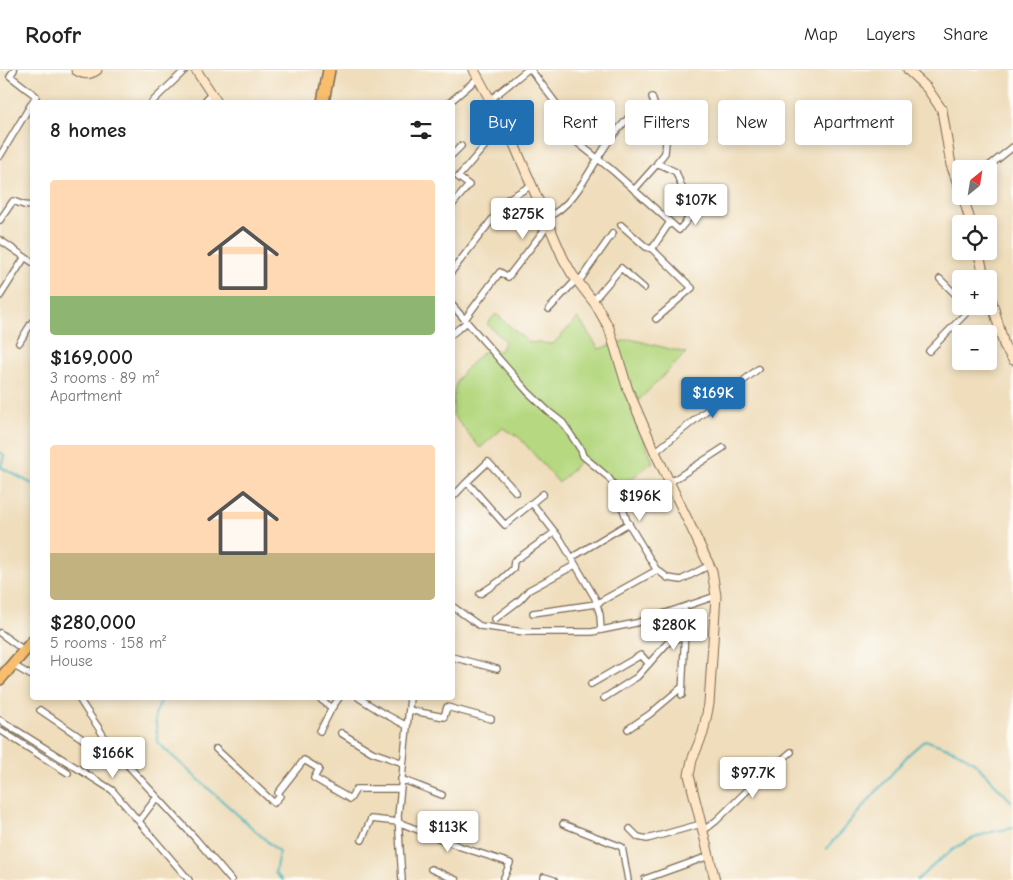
<!DOCTYPE html>
<html lang="en">
<head>
<meta charset="utf-8">
<style>
	body { margin:0; font-family:"Comic Neue",sans-serif; background:#f2f2f2; color:#222; height:100vh; display:flex; flex-direction:column; font-size:19px; white-space:nowrap }
	* { box-sizing:border-box; margin:0 }
	p { font-size:16px; color:#767676 }
	.icon { flex:none; width:28px; height:28px; fill:none; stroke:currentColor; stroke-width:2; stroke-linecap:round; stroke-linejoin:round }
	.map { position:relative; flex:1; overflow:hidden }
	.side { position:absolute; left:30px; top:30px; width:425px; height:600px; display:flex; flex-direction:column; background:#fff; border-radius:5px; box-shadow:0 2px 8px #0003 }
	.side>* { flex:none }
	.hud { position:absolute; left:470px; top:30px; width:468px; height:45px; display:flex; gap:10px }
	.needle { width:32px; rotate:30deg }
	.controls { position:absolute; left:952px; top:90px; display:grid; gap:10px }
	.controls a { display:grid; place-items:center; width:45px; height:45px; border-radius:5px; background:#fff; box-shadow:0 2px 8px #0003; font-size:25px }
	.price { position:absolute; translate:-50% -42px; padding:0 11px; border-radius:5px; background:#fff; color:#222; font-size:16px; line-height:32px; filter:drop-shadow(0 1px 2px #0008) }
	.price::after { content:''; position:absolute; left:50%; top:30px; width:15px; height:11px; margin-left:-8px; background:inherit; clip-path:polygon(0 0,100% 0,50% 100%) }
	.price.selected { background:#1f6fb2; color:#fff }
	ul { padding:0; list-style:none }
	li { display:grid; align-content:center; gap:10px; height:265px; padding:0 20px }
	li span { display:grid; place-items:center; height:155px; border-radius:5px; color:#555 }
	li>.icon { margin-inline-start:auto }
	span .icon { width:90px; height:90px; fill:#fffc; stroke-width:1 }
	li b { font-size:21px }
	h2 { display:flex; justify-content:space-between; align-items:center; height:60px; padding:0 20px; font-size:21px }
	.tag { padding:0 18px; border-radius:5px; background:#fff; box-shadow:0 2px 8px #0003; font-size:18px; line-height:45px }
	.tag.selected { background:#1f6fb2; color:#fff }
	header { display:flex; align-items:center; gap:30px; box-sizing:border-box; height:70px; padding:0 25px; background:#fff; border-bottom:1px solid #e0e0e0 }
	header strong { font-size:24px }
	nav { display:flex; gap:28px; margin-inline-start:auto; font-size:18px }
	.map>svg:first-child { display:block }
	.green { fill:#b5d880; stroke:#78814f }
	.lines { fill:none; stroke-linecap:round; stroke-linejoin:round }
	.stream { stroke:#45b5bc; stroke-width:2 }
	.street-casing { stroke:#7a6955; stroke-width:8 }
	.secondary-casing { stroke:#7a6955; stroke-width:11 }
	.highway-casing { stroke:#7a6955; stroke-width:14 }
	.street { stroke:#fff; stroke-width:5.5 }
	.secondary { stroke:#fde5c5; stroke-width:9 }
	.highway { stroke:#f9be6d; stroke-width:11 }
</style>
</head>
<body>
<header>
<strong>Roofr</strong>
<nav><a>Map</a><a>Layers</a><a>Share</a></nav>
</header>
<div class="map">
<svg width="1013" height="810" viewBox="0 0 1013 810">
	<rect width="100%" height="100%" fill="#fdfcf7"/>
	<filter id="ink" filterUnits="userSpaceOnUse"><feTurbulence type="fractalNoise" baseFrequency=".02" numOctaves="2"/><feDisplacementMap in="SourceGraphic" scale="10" xChannelSelector="R" yChannelSelector="G"/><feConvolveMatrix kernelMatrix="1 2 1 2 8 2 1 2 1" color-interpolation-filters="sRGB"/></filter>
	<filter id="wash" filterUnits="userSpaceOnUse"><feTurbulence type="fractalNoise" baseFrequency=".0096" numOctaves="4" result="noise"/><feDisplacementMap in="SourceGraphic" scale="20" xChannelSelector="R" yChannelSelector="G"/><feGaussianBlur stdDeviation="1.12" result="paint"/><feColorMatrix in="noise" values="0 0 0 0 0 0 0 0 0 0 0 0 0 0 0 0 0 1.4 0 .05"/><feComposite in="paint" operator="in"/></filter>
	<g filter="url(#wash)">
		<rect width="100%" height="100%" fill="#efddbb"/>
		<!-- green -->
		<path class="green" d="M496,244L528,272L553,274L578,248L599,279L630,269L686,283L637,332L631,336L653,392L622,416L583,388L559,413L519,367L503,358L480,378L453,345C452,308 459,306 484,281H500L505,271L487,254Z"/>
		<g class="lines">
			<!-- stream -->
			<path class="stream" d="M0,382L4,385L1,397L32,414
				M162,628L155,645L158,673L279,782L275,803L282,810
				M826,779L909,684L925,670L956,681L974,692L1011,731
				M917,810C950,780 967,764 1013,758"/>
		</g>
	</g>
	<g filter="url(#ink)">
		<g class="lines">
			<defs>
				<path id="street" d="M531,0L573,56L567,61L569,66L612,100L679,160L689,148L675,136L684,123L676,102L657,93L665,83L666,72L652,27
					M490,30L527,0
					M152,32L185,0
					M204,32L211,24
					M450,32L478,8
					M452,85L461,76
					M0,86L36,26L10,6L14,0
					M988,99L989,96L1013,77
					M634,120L658,93
					M452,135L469,115L458,107L503,55
					M546,148C576,135 591,96 609,71C617,60 626,51 634,41
					M0,150L13,131L24,135L32,136
					M621,155L646,177L652,179
					M0,170L32,192
					M452,201L508,129L532,115
					M940,209L961,230
					M578,213L613,163
					M0,226L25,187
					M593,231L621,198L644,218
					M452,235L528,322L549,342L563,353L581,380L583,386L608,407L616,418L627,451L656,499L668,508L681,510L710,495
					M549,239L576,210
					M465,249L500,202L508,207L549,154
					M656,249L692,218L652,179L670,152
					M452,264L467,252
					M19,273L32,252
					M929,281L973,236
					M655,382L758,299
					M467,412L505,455L543,424
					M669,413L723,378
					M452,428L466,413L488,392L516,422
					M532,433L561,470L595,528L600,545L601,560
					M571,488L629,453
					M480,524L501,510L513,499L514,491L555,462
					M452,536L480,556L524,562H592L636,553L716,526
					M533,543L596,534L657,500
					M495,549L520,530L529,520L575,495
					M0,563L25,581
					M452,587L497,599
					M18,598L32,606
					M591,614L641,585L649,594
					M682,625L686,537
					M79,628C87,644 100,656 107,673L195,768L231,810
					M319,628L332,638L339,628
					M359,628L381,642L407,656
					M604,628L637,607L671,569L685,568
					M40,640L96,678L114,695L116,696L123,689
					M409,640L444,647L447,637L491,649
					M0,650L112,720L189,810
					M628,659L650,644L682,617
					M0,660L68,703
					M320,661L332,638
					M341,663L372,682L403,693
					M216,679L274,733L280,726L278,723L304,690L319,699L314,708L350,729L356,719H400
					M401,709L442,725
					M139,751L157,727
					M563,754L622,777L628,810
					M630,759L638,767L647,769L701,754
					M703,761L716,751L756,712L791,682
					M362,770L371,749L398,752L461,777L510,793L503,810
					M431,799L456,810
					M645,809L709,786
					M402,810L398,746L410,628
					M544,810V807L554,810"/>
				<path id="secondary" d="M76,0C84,5 89,5 97,0
					M196,0L217,32
					M474,0L514,74L563,188L572,204L596,235L609,258L628,320L655,382L712,501L716,526L715,541L709,634L703,663L692,690L689,705L715,810
					M908,0L927,18L942,40L951,95L961,122
					M963,126L971,154
					M978,181L985,209
					M989,221L1004,275L1013,290"/>
				<path id="highway" d="M323,32L329,0
					M0,609L32,572"/>
			</defs>
			<!-- street casing -->
			<use href="#street" class="street-casing"/>
			<!-- secondary casing -->
			<use href="#secondary" class="secondary-casing"/>
			<!-- highway casing -->
			<use href="#highway" class="highway-casing"/>
			<!-- street -->
			<use href="#street" class="street"/>
			<!-- secondary -->
			<use href="#secondary" class="secondary"/>
			<!-- highway -->
			<use href="#highway" class="highway"/>
		</g>
	</g>
</svg>
<div class="controls">
<a><svg class="needle" viewBox="-14 -14 28 28"><path d="M0-13l5 13h-10z" fill="#e53935"/><path d="M0 13l5-13h-10z" fill="#767676"/></svg></a>
<a><svg class="icon" aria-label="locate" viewBox="0 0 24 24"><circle cx="12" cy="12" r="6"/><path d="M12 2v4M12 18v4M2 12h4M18 12h4"/></svg></a>
<a>+</a>
<a>−</a>
</div>
<b class="price" style="left:696px;top:156px">$107K</b>
<b class="price" style="left:523px;top:170px">$275K</b>
<b class="price selected" style="left:713px;top:349px">$169K</b>
<b class="price" style="left:640px;top:452px">$196K</b>
<b class="price" style="left:674px;top:581px">$280K</b>
<b class="price" style="left:113px;top:709px">$166K</b>
<b class="price" style="left:753px;top:729px">$97.7K</b>
<b class="price" style="left:448px;top:783px">$113K</b>
<div class="hud">
<a class="tag selected">Buy</a>
<a class="tag">Rent</a>
<a class="tag">Filters</a>
<a class="tag">New</a>
<a class="tag">Apartment</a>
</div>
<section class="side">
<h2>8 homes<svg class="icon" aria-label="filters" viewBox="0 0 24 24"><path d="M4 7h16M4 17h16"/><circle cx="9" cy="7" r="2"/><circle cx="15" cy="17" r="2"/></svg></h2>
<ul>
<li><span style="background:linear-gradient(#ffd9b3 75%,#8fb573 0)"><svg class="icon" aria-label="home" viewBox="0 0 24 24"><path d="M3 11l9-7 9 7M6 9v11h12V9"/></svg></span><div><b>$169,000</b><p>3 rooms · 89 m²</p><p>Apartment</p></div></li>
<li><span style="background:linear-gradient(#ffd9b3 70%,#c2b280 0)"><svg class="icon" aria-label="home" viewBox="0 0 24 24"><path d="M3 11l9-7 9 7M6 9v11h12V9"/></svg></span><div><b>$280,000</b><p>5 rooms · 158 m²</p><p>House</p></div></li>
</ul>
</section>
</div>
</body>
</html>
